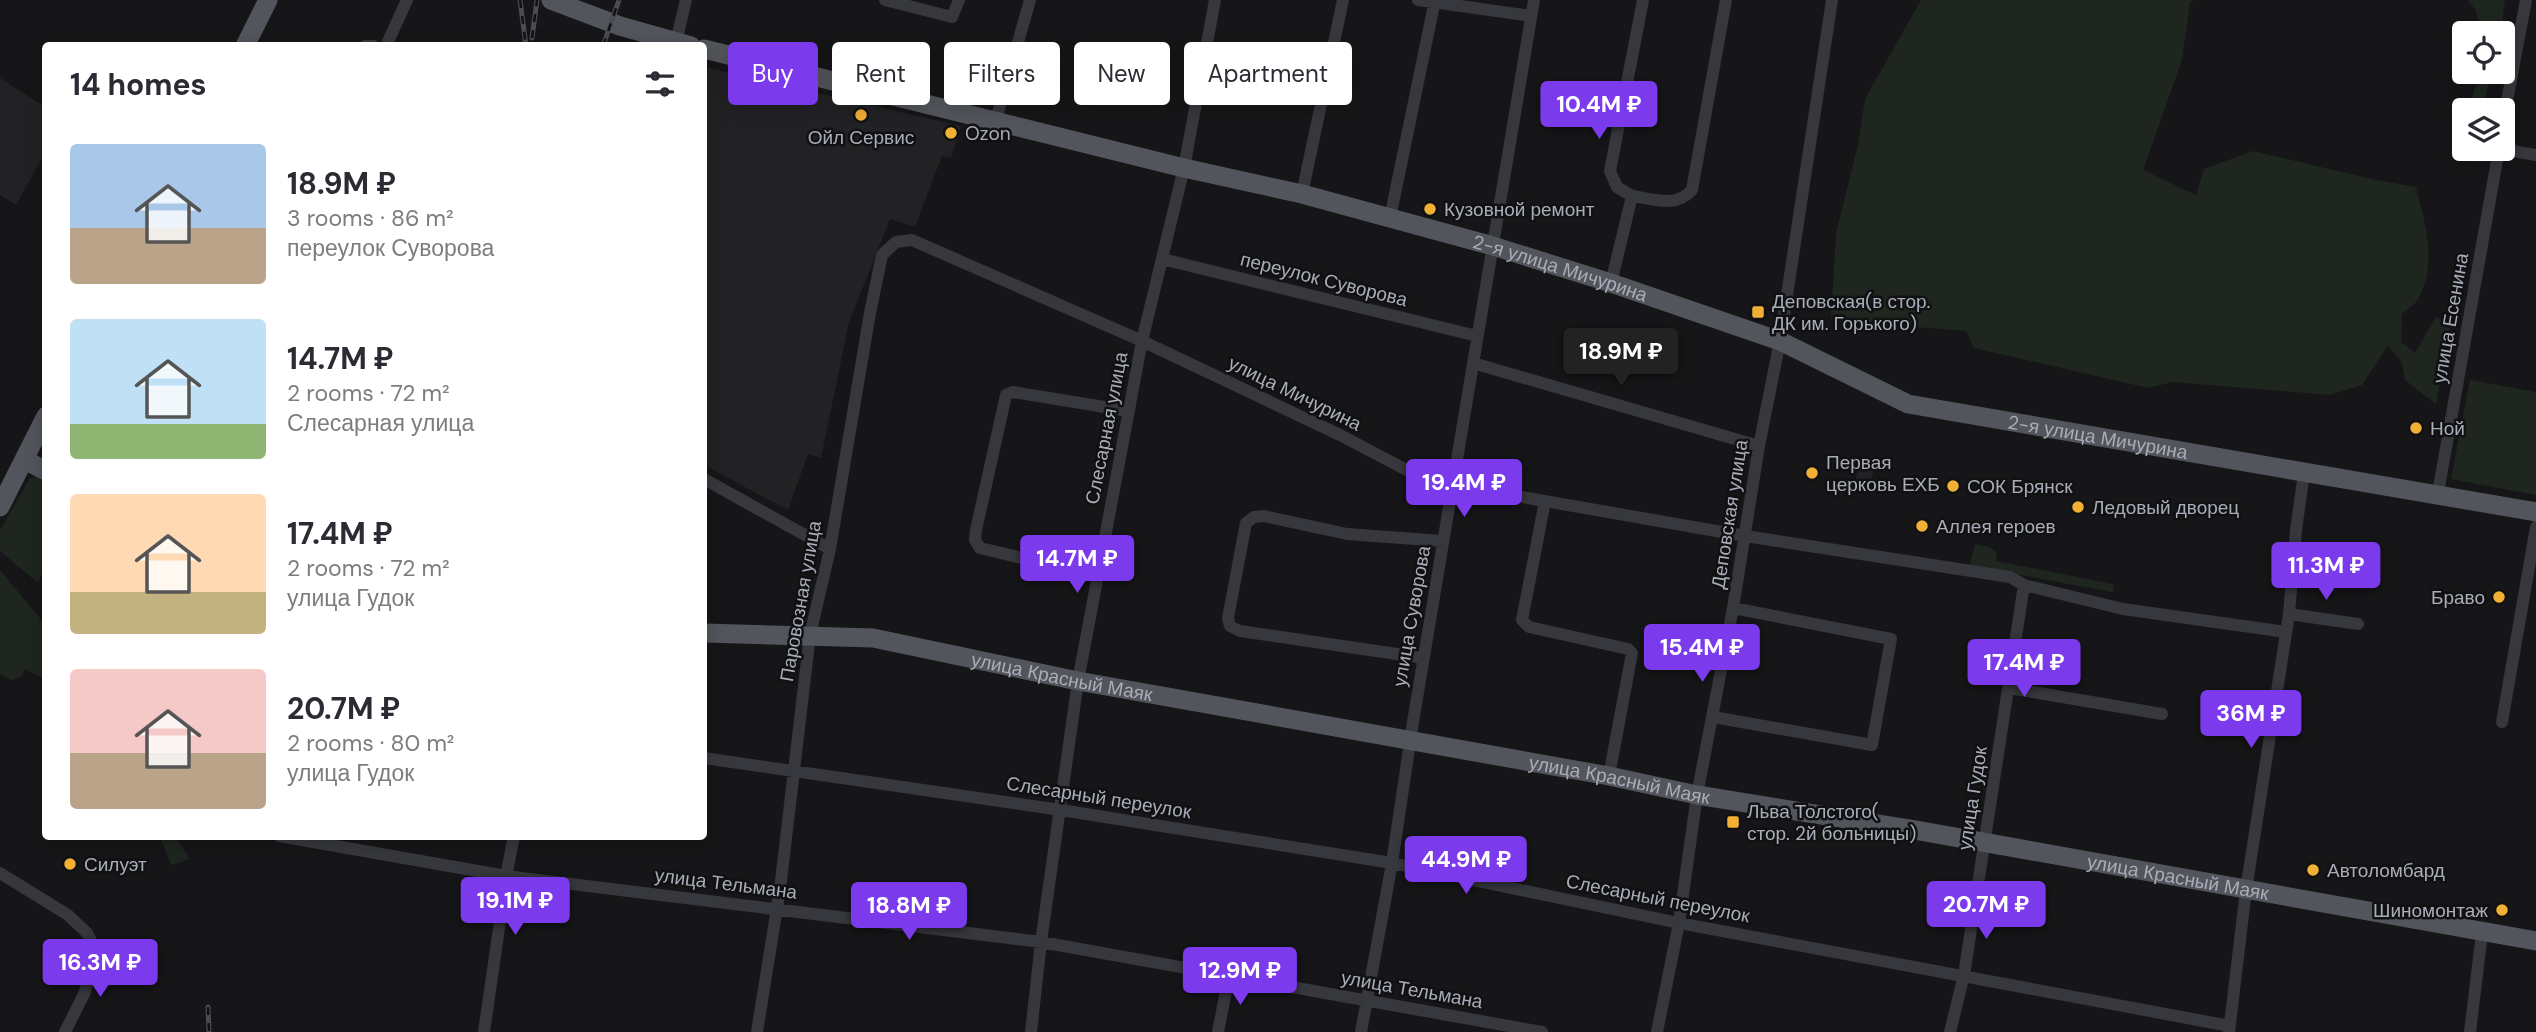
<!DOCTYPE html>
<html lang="en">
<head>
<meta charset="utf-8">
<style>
	body { margin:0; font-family:"DM Sans",sans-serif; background:#f7f7f7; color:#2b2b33; height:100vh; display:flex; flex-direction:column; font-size:26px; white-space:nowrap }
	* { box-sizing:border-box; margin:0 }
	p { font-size:23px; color:#7c7c81 }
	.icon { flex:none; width:38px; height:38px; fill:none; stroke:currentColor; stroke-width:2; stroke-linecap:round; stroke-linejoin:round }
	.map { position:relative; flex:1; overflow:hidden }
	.sheet { position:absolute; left:42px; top:42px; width:665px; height:798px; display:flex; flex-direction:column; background:#fff; border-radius:7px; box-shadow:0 4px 18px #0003 }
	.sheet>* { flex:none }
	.top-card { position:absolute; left:728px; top:42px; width:665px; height:63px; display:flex; gap:14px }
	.tools { position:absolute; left:2452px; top:21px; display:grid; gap:14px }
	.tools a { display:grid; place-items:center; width:63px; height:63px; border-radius:7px; background:#fff; box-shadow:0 4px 18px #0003; font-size:35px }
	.price { position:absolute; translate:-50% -60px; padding:0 16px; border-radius:7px; background:#7c3aed; color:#fff; font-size:23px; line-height:46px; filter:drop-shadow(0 2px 4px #0008) }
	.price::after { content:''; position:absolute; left:50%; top:42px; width:21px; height:16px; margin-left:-10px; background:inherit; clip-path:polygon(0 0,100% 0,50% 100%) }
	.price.active { background:#222; color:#fff }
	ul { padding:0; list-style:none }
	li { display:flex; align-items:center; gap:21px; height:175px; padding:0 28px }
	li span { display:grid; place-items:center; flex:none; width:196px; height:140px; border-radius:7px; color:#555 }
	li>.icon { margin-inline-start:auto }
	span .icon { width:84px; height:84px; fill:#fffc; stroke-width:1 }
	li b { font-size:30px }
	h2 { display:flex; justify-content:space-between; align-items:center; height:84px; padding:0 28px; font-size:30px }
	.tag { padding:0 24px; border-radius:7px; background:#fff; box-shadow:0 4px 18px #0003; font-size:24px; line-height:63px }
	.tag.active { background:#7c3aed; color:#fff }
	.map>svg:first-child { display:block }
	.built { fill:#222225 }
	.green { fill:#1e261f }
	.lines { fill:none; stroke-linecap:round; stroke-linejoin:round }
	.minor { stroke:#37383d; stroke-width:12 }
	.primary { stroke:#53555c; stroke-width:19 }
	.rail-casing { stroke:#4a4c52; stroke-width:5 }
	.rail { stroke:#111113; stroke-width:2.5; stroke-dasharray:8; stroke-linecap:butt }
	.poi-dot { fill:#f2b134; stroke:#111113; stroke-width:2.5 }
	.labels { text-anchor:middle; stroke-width:5; stroke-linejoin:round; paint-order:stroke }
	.poi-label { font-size:19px; fill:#a8adb8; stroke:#111113; text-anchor:start }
	.street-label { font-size:19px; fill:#a8adb8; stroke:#111113 }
</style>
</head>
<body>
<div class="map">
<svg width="2536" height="1032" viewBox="0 0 2536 1032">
	<rect width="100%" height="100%" fill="#161618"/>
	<!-- built -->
	<path class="built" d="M704,67L961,126L951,158L942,156L915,227L890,219L849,322L821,458L808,454L788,510L704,465Z
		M0,78L45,107V153L16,205L0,195Z
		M1860,460L1875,463L1870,487L1855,484Z"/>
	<!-- green -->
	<path class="green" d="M1921,0H2193L2190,3L2182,60L2143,170L2196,195L2204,169L2253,151L2376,180L2416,187C2425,224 2438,263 2418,299C2415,305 2407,309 2402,314L2401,342L2415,353L2436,317L2450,326L2436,404L2405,380L2402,363L2388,345L2362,385L2330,395L2173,382L2148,388L1974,348L1966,331L1902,326L1893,331L1831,318L1836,233L1858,144L1865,99Z
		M2468,0H2505L2501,33H2481L2476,11Z
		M2480,72H2492L2482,110H2468Z
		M2470,380L2536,392V495L2451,479Z
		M37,476L45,481V568L38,583L0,551V530L30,478Z
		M1975,544L1990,547L1997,552L1996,561L2113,584L2114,590L2112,592L1971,566L1970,564Z
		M0,570L45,624V680L25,669L21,677L11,680L0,674Z
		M160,837H175L190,859L171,865Z"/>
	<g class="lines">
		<!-- minor -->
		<path class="minor" d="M885,0L952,17L959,0
			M1418,0L1531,16
			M676,42L686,0
			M365,46H374
			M386,46L407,0
			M996,120L1030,0
			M2502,128L2526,0
			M2502,149L2536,155
			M1302,194L1343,0
			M1632,196C1654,199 1676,208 1692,190L1726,0
			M1390,218L1435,0
			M1162,259L1477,336
			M1611,283L1632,196L1617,187L1610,171L1643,0
			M1473,363L1759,446
			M704,479L830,549
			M2438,493L2499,149
			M1545,501L1522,620L1529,627L1628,649L1632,653L1609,776
			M1098,576L980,548L975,540L976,530L1006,395L1013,392L1129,411
			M2024,585L2123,609L2286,632
			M2289,614L2358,624
			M1424,658L1240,631L1230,626L1228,618L1246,523L1254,517L1264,516L1347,534L1443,541
			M2009,688L2162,714
			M1713,717L1872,745L1891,639L1733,608
			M2502,722L2536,527
			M704,758L1061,810L1392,863L1679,923L2230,1026
			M279,836L506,876L1041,942L1542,1032
			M0,873L68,915L87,933L97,952L84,994L65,1032
			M484,1032L508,866L514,836
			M757,1032L780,889L810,635L830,549L870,313L882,255L896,242L912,240L1142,341L1340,435L1416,475L1453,485L1745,536L2010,577L2024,585L1964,975L1950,1032
			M1031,1032L1041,942L1078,681L1142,341L1184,168L1215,0
			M1218,1032L1229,976
			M1361,1032L1392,863L1413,722L1534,0
			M1657,1032L1679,923L1697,795L1733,608L1759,446L1780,341L1832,0
			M2229,1032L2246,890L2289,614L2296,530L2304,473
			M2470,1032L2482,933"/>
		<!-- primary -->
		<g class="primary">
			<path d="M551,0L620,26L691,46"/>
			<path d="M245,46L268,0"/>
			<path id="s1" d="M704,49L1184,168L1302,194L1493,246L1611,283L1780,341L1908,404L2536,512"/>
			<path d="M25,460L46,471"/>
			<path d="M0,507L46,416"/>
			<path id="s2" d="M704,633L873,638L1078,681L1609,776L1697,795L1915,830L2536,941"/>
		</g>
		<defs>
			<path id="rail" d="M520,0L526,46
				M532,38L537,0
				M603,46L619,0
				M208,1007L209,1032"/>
		</defs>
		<!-- rail casing -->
		<use href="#rail" class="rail-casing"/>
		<!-- rail -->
		<use href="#rail" class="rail"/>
	</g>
	<!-- markers -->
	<g class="poi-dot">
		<circle cx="861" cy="115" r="7"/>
		<circle cx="951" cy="133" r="7"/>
		<circle cx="1430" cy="209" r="7"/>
		<rect x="1751" y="305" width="14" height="14" rx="3.5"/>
		<circle cx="2416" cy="428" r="7"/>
		<circle cx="1812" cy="473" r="7"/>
		<circle cx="1953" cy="486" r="7"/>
		<circle cx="2078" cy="507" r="7"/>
		<circle cx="1922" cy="526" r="7"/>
		<circle cx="2499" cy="597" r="7"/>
		<rect x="1726" y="815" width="14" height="14" rx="3.5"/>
		<circle cx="70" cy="864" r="7"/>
		<circle cx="2313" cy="870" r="7"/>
		<circle cx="2502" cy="910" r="7"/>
	</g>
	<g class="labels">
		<!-- poi labels -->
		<g class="poi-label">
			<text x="965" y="140">Ozon</text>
			<text x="861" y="144" text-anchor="middle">Ойл Сервис</text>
			<text x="1444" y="216">Кузовной ремонт</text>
			<text x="1772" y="308">Деповская(в стор.<tspan x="1772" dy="22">ДК им. Горького)</tspan></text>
			<text x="2430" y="435">Ной</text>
			<text x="1826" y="469">Первая<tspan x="1826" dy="22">церковь ЕХБ</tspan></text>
			<text x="1967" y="493">СОК Брянск</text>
			<text x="2092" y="514">Ледовый дворец</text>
			<text x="1936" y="533">Аллея героев</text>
			<text x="2485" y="604" text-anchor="end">Браво</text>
			<text x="1747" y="818">Льва Толстого(<tspan x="1747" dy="22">стор. 2й больницы)</tspan></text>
			<text x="84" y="871">Силуэт</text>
			<text x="2327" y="877">Автоломбард</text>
			<text x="2488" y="917" text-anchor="end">Шиномонтаж</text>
		</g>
		<!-- street labels -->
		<g class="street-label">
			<text dy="7" stroke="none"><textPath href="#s1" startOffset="884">2-я улица Мичурина</textPath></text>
			<text transform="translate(1324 279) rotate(14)" y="7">переулок Суворова</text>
			<text transform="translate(2450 318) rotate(-80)" y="7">улица Есенина</text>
			<text transform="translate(1295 393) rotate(26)" y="7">улица Мичурина</text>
			<text transform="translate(1106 428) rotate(-79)" y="7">Слесарная улица</text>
			<text dy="7" stroke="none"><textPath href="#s1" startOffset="1451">2-я улица Мичурина</textPath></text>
			<text transform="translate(1729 514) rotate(-81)" y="7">Деповская улица</text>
			<text transform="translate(800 601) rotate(-80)" y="7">Паровозная улица</text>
			<text transform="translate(1411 616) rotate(-80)" y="7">улица Суворова</text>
			<text dy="7" stroke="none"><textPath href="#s2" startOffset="362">улица Красный Маяк</textPath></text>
			<text dy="7" stroke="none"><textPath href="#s2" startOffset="929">улица Красный Маяк</textPath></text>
			<text transform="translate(1099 797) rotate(9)" y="7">Слесарный переулок</text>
			<text transform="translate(1972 798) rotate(-81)" y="7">улица Гудок</text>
			<text dy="7" stroke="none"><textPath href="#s2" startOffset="1496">улица Красный Маяк</textPath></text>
			<text transform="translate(726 883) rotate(7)" y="7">улица Тельмана</text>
			<text transform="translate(1658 898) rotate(11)" y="7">Слесарный переулок</text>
			<text transform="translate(1412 989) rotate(10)" y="7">улица Тельмана</text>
		</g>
	</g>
</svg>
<div class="tools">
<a><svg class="icon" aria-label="locate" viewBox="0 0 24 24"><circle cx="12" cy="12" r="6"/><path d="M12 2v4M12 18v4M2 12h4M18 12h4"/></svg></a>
<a><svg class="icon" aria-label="layers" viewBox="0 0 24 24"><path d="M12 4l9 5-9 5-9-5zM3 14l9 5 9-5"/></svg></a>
</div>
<b class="price" style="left:1599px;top:141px">10.4M ₽</b>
<b class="price active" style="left:1621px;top:388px">18.9M ₽</b>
<b class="price" style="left:1464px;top:519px">19.4M ₽</b>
<b class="price" style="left:1077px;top:595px">14.7M ₽</b>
<b class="price" style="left:2326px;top:602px">11.3M ₽</b>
<b class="price" style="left:1702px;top:684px">15.4M ₽</b>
<b class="price" style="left:2024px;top:699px">17.4M ₽</b>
<b class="price" style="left:2251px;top:750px">36M ₽</b>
<b class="price" style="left:1466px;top:896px">44.9M ₽</b>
<b class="price" style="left:515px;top:937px">19.1M ₽</b>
<b class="price" style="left:1986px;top:941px">20.7M ₽</b>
<b class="price" style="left:909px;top:942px">18.8M ₽</b>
<b class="price" style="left:100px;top:999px">16.3M ₽</b>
<b class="price" style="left:1240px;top:1007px">12.9M ₽</b>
<div class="top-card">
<a class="tag active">Buy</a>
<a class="tag">Rent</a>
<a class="tag">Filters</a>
<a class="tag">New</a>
<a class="tag">Apartment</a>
</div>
<section class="sheet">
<h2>14 homes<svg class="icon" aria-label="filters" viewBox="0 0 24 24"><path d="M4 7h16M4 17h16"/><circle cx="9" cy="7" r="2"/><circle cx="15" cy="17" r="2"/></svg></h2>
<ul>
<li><span style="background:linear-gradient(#a9c7e8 60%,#b9a48a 0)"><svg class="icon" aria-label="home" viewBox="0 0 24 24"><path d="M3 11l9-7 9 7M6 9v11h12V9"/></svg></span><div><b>18.9M ₽</b><p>3 rooms · 86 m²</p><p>переулок Суворова</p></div></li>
<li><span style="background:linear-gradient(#bfe0f5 75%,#8fb573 0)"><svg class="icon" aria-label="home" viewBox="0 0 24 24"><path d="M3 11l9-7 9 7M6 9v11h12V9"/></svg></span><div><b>14.7M ₽</b><p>2 rooms · 72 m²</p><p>Слесарная улица</p></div></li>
<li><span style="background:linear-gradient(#ffd9b3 70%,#c2b280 0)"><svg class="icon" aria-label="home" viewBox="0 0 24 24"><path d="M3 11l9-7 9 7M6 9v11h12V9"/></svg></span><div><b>17.4M ₽</b><p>2 rooms · 72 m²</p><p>улица Гудок</p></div></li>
<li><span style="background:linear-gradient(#f6c9c9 60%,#b9a48a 0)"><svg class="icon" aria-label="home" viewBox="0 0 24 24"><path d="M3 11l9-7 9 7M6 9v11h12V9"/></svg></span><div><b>20.7M ₽</b><p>2 rooms · 80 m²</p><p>улица Гудок</p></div></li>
</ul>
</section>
</div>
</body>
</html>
